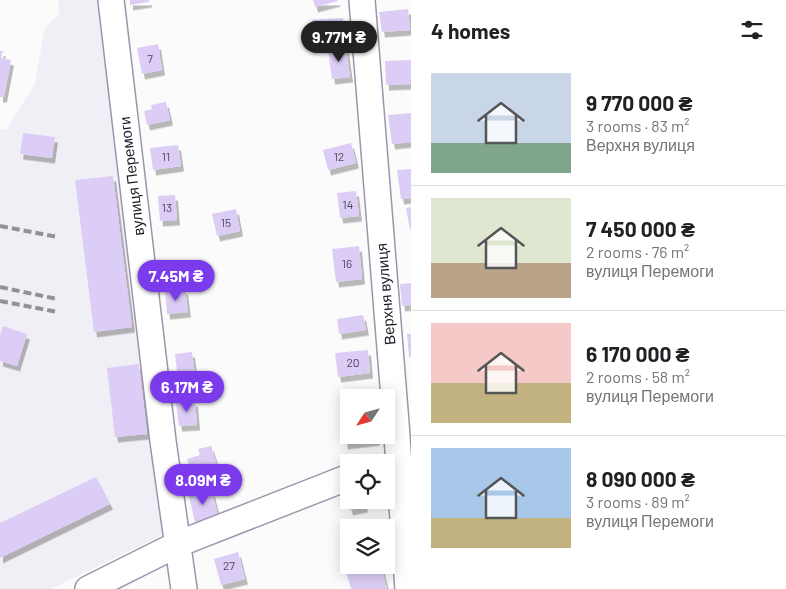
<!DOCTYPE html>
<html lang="en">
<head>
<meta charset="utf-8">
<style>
	body { margin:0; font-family:Barlow,sans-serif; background:#f2f2f2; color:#202124; height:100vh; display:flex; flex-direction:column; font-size:19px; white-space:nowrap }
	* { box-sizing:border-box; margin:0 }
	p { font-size:16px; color:#757577 }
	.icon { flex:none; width:28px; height:28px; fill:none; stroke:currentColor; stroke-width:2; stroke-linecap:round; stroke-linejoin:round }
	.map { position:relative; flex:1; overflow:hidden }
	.details { display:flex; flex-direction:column; background:#fff; width:375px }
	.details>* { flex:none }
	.needle { width:32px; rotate:234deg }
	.buttons { position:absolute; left:340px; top:389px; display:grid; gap:10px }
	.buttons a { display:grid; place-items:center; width:55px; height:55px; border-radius:0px; background:#fff; box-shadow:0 2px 12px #0003; font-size:25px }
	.price { position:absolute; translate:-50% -42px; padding:0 11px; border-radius:18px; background:#7c3aed; color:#fff; font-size:16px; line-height:32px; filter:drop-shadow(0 1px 2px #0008) }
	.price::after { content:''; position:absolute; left:50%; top:30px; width:15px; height:11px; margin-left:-8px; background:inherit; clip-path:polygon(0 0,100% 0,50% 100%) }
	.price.active { background:#222; color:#fff }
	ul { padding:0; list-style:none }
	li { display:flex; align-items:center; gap:15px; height:125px; padding:0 20px }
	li+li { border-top:1px solid #e0e0e0 }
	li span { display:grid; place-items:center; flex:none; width:140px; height:100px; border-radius:0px; color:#555 }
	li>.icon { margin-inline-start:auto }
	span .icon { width:60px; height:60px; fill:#fffc; stroke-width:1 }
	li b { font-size:21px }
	h2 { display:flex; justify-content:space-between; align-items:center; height:60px; padding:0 20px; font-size:21px }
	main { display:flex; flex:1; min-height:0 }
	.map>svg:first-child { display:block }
	.built { fill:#f1eff6 }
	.building { fill:#dbcdf5; filter:url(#shadow) }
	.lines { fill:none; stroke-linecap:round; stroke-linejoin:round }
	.minor-casing { stroke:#9d94ad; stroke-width:28 }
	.minor { stroke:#fff; stroke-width:25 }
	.rail { stroke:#939196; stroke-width:4; stroke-dasharray:8 4; stroke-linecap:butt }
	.labels { text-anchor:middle; stroke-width:5; stroke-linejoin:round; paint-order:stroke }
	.number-label { font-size:12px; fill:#4f485a }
	.street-label { font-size:15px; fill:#201c26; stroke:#fff }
</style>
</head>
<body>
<main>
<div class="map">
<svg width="411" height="589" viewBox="0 0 411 589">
	<defs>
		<filter id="shadow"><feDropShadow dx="3" dy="5.5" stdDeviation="0" flood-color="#0004"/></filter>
	</defs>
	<rect width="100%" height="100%" fill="#fbfbfb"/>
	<!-- built -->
	<path class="built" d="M58,0H97L164,534L51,589H0V129L6,130L35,84L44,30L59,13Z"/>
	<!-- building -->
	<path class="building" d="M130,0H149V2L130,5Z
		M313,0H337L338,1L315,7Z
		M408,9L410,30L382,32L379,12Z
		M343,18L344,38L313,40L312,20Z
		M158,44L162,70L142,74L137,48Z
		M346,48L350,77L332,79L328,50Z
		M0,51H3L1,58L11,60L4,97H0Z
		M411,60V84L386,85L385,61Z
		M166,102L170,120L147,125L144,111L152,109L151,105Z
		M411,113V142L392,144L388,115Z
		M23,133L55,137L52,158L20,154Z
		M351,143L356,163L328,170L323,150Z
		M178,145L181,166L153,170L150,148Z
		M411,169V198L401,199L397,170Z
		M113,176L132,327L94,332L75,180Z
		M356,191L359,216L340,218L337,193Z
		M175,195L177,220L160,221L158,196Z
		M411,207V230H410L406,208Z
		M236,209L240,231L217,236L212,214Z
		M359,246L362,279L336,282L332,249Z
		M411,283V305L402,306L400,284Z
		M185,289L188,312L167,314L165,291Z
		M363,315L366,330L339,334L337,319Z
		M3,326L27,334L17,366L0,361V335Z
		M407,334H411V357H409Z
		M368,350L370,373L338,377L335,353Z
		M192,352L195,376L178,379L175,354Z
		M139,364L147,434L115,437L107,368Z
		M195,401L197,425L179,426L176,402Z
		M349,412V435H376L377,440L345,444L341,413Z
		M211,446L218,468L193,476L187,459L200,455L198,449Z
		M96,477L110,504L0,558V523Z
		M349,486V500H367L364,502L365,507L350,510L344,487Z
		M212,491L218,516L195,522L189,496Z
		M238,552L245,579L221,585L214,559Z
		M355,565H381L387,589H351L345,568Z"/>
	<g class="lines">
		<defs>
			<path id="minor" d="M111,0L163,441L184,589
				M362,0L396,423L408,589
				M88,589L178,544L349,477"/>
		</defs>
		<!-- minor casing -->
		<use href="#minor" class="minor-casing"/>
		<!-- minor -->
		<use href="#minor" class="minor"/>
		<!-- rail -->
		<path class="rail" d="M0,226L58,237
			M0,287L57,299
			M0,301L58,312"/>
	</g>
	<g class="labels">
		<!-- number labels -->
		<g class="number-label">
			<text x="150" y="63">7</text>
			<text x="166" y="161">11</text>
			<text x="339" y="161">12</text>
			<text x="348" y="209">14</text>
			<text x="167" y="212">13</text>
			<text x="226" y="227">15</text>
			<text x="347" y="268">16</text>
			<text x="353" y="367">20</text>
			<text x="229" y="570">27</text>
		</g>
		<!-- street labels -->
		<g class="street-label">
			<text transform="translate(132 176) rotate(-97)" y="5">вулиця Перемоги</text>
			<text transform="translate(386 294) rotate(-95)" y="5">Верхня вулиця</text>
		</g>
	</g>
</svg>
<div class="buttons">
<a><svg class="needle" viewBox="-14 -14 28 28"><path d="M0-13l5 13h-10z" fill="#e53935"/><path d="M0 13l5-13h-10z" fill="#757577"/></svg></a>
<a><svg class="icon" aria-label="locate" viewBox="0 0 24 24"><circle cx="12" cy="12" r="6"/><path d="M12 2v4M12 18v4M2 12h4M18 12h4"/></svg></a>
<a><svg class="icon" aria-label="layers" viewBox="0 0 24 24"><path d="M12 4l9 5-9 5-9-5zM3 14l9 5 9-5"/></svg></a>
</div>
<b class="price active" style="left:339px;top:63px">9.77M ₴</b>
<b class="price" style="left:176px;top:302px">7.45M ₴</b>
<b class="price" style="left:187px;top:413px">6.17M ₴</b>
<b class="price" style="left:203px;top:506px">8.09M ₴</b>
</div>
<section class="details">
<h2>4 homes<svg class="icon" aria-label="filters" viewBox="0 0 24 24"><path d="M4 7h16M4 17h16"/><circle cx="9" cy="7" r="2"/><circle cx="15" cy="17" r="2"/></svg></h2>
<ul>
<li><span style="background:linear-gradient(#c9d6e8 70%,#7fa58c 0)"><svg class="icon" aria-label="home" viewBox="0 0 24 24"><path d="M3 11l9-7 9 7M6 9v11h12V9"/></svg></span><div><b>9 770 000 ₴</b><p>3 rooms · 83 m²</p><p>Верхня вулиця</p></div></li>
<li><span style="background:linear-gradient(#dfe7d0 65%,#b9a48a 0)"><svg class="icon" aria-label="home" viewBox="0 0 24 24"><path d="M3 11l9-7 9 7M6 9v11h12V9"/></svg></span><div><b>7 450 000 ₴</b><p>2 rooms · 76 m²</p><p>вулиця Перемоги</p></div></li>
<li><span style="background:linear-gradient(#f6c9c9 60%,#c2b280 0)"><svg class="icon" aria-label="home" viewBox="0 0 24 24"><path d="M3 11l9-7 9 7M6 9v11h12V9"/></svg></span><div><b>6 170 000 ₴</b><p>2 rooms · 58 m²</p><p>вулиця Перемоги</p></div></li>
<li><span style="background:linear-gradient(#a9c7e8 70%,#c2b280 0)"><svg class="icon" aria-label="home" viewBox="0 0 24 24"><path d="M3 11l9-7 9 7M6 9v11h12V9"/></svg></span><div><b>8 090 000 ₴</b><p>3 rooms · 89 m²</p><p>вулиця Перемоги</p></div></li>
</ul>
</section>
</main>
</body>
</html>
